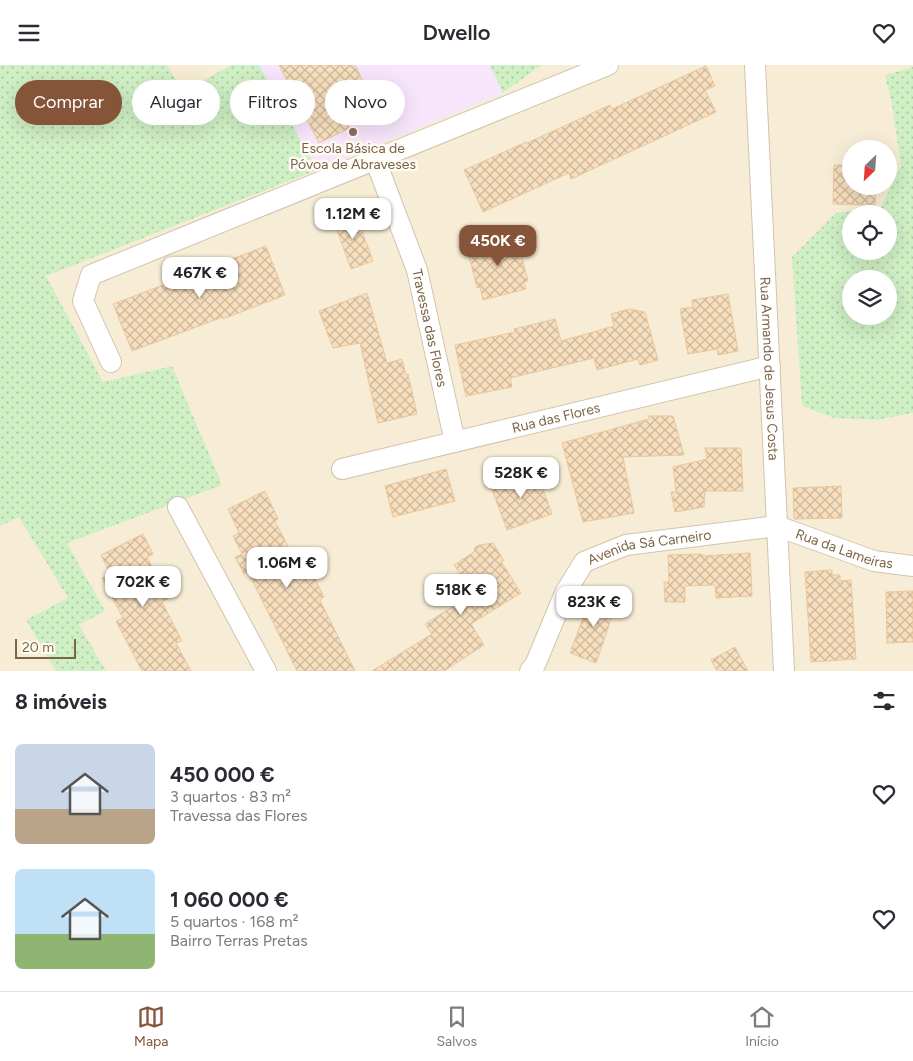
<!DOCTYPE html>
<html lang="pt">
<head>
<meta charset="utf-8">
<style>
	body { margin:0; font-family:Figtree,sans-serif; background:#f7f7f7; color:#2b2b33; height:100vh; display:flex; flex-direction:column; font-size:19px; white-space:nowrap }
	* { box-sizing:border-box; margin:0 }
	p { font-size:16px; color:#7c7c81 }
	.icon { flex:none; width:28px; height:28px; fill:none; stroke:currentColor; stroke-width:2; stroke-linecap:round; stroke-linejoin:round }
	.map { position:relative; height:606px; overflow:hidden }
	.side { display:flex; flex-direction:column; background:#fff; flex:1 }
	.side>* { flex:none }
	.hud { position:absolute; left:15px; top:15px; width:500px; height:45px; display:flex; gap:10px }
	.needle { width:32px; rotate:205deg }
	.fabs { position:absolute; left:842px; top:75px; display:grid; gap:10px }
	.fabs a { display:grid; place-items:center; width:55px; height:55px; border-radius:50%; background:#fff; box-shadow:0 5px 20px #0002; font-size:25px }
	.scale { position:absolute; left:15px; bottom:12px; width:61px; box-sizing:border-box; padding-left:5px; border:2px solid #7d6448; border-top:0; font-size:14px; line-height:18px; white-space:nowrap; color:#7d6448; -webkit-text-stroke:4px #fffcf1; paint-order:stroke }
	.price { position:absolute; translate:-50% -42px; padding:0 11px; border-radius:10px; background:#fff; color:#222; font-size:16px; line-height:32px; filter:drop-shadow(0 1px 2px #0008) }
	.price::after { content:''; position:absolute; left:50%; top:30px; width:15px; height:11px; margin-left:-8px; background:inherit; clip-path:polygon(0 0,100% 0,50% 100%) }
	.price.selected { background:#865439; color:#fff }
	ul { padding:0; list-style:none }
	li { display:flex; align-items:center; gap:15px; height:125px; padding:0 15px }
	li span { display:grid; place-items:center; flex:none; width:140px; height:100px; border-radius:8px; color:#555 }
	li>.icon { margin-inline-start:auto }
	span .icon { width:60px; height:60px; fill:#fffc; stroke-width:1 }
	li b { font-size:21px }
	h2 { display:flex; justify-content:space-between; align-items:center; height:60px; padding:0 15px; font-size:21px }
	.tag { padding:0 18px; border-radius:22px; background:#fff; box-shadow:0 5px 20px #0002; font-size:18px; line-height:45px }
	.tag.selected { background:#865439; color:#fff }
	header { display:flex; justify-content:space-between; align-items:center; height:65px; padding:0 15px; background:#fff; font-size:22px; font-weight:600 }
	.tab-bar { display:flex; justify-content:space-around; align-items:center; height:70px; border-top:1px solid #e1e1e2; background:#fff; font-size:14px; color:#7c7c81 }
	.tab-bar a { display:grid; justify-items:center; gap:2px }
	.tab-bar .selected { color:#865439 }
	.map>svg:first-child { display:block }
	.residential { fill:#f7edd6; fill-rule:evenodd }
	.education { fill:#f7e5fb }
	.grass { fill:url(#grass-dots); fill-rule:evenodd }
	.building { fill:url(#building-cross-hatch); stroke:#ecc79b }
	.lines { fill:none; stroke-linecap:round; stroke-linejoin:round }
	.minor-casing { stroke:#d3c3ac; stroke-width:22 }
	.minor { stroke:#fff; stroke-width:20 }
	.education-dot { fill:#8d6e63; stroke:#fffcf1; stroke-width:2 }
	.labels { text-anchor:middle; stroke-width:5; stroke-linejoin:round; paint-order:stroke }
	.education-label { font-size:14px; fill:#785e54; stroke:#fffcf1 }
	.street-label { font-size:14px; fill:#7d6448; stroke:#fffcf1 }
</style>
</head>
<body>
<header><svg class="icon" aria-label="menu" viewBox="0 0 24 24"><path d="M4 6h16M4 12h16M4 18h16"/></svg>Dwello<svg class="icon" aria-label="heart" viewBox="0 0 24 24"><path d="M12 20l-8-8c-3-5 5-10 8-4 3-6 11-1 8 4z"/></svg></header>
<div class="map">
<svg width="913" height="606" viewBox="0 0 913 606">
	<defs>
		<pattern id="grass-dots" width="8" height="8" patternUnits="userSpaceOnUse" patternTransform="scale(1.25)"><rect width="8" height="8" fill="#cfefc4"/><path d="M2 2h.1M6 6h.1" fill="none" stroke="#adc5a1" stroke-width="1.8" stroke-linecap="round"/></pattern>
		<pattern id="building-cross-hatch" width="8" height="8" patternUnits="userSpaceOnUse" patternTransform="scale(1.25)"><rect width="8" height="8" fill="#f7debd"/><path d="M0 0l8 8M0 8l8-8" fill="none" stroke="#cdb89c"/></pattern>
	</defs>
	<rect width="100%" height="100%" fill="#fffae9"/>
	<!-- residential -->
	<path class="residential" d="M0,0H490L504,28L542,0H913V2L885,10L892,40L901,101L881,142L836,148L802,341L834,353L877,355L913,348V606H0ZM851,84H889V121H851Z"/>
	<!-- education -->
	<path class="education" d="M259,0H490L503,28L317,105Z"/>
	<!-- grass -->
	<path class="grass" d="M0,0H167L183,27L231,0H259L317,105L46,211L103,317L172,301L222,420L67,478L105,546L79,560L106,606H56L26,555L68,533L19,452L0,461Z
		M490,0H542L503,28Z
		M913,2V348L877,355L834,353L802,341L792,192L836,148L881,142L901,101L892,40L885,10ZM851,149H889V186H851ZM851,214H889V251H851Z"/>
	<!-- building -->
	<path class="building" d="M279,0H355L376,43L347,57L350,63L319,78Z
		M706,1L715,21L705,25L716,47L571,114L569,108L483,147L464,105L526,77L527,78L610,40L612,44Z
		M834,100H851V121H876L875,140L833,139Z
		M355,146L373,196L351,204L333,154Z
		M516,170L528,216L524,217L526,224L483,235L480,222L477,223L467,183Z
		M266,181L285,230L223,254V252L132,286L113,239Z
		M367,228L387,298L402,294L406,310L408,309L417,349L378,358L360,278L333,283L319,246Z
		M728,229L738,286L718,290L717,284L688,289L680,244L693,242L692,235Z
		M629,244L645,247L658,295L640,300L638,294L597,305L594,293L510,313L512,322L466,331L455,280L515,267L514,264L555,254L561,276L614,261L611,249Z
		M649,351H673L684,390L623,392L634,448L583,457L562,378L649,354Z
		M705,383H741L743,426H705L704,442L675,447L671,427H676L673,402L707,394Z
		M535,402L552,449L507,465L490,419Z
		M446,404L455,436L393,452L385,421Z
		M841,421L842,453L794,454L793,423Z
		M265,426L278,454L275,456L291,487L295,485L303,502L308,500L324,532L320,535L355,606H297L248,507L244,509L235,492L242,489L233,471L239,468L228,444Z
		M143,469L153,489L147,492L168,534L162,537L182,576L176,578L191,606H142L116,556L123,553L102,513L110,509L101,490Z
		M493,478L504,496H501L521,528L471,559L484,580L444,606H372L432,569L425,559L473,529L454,500L474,487L475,482L480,480Z
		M750,488L752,531L716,533L715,520L685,521V537H665L664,517H669L668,490L702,489L703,491Z
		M832,505V510H840V516L851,515L856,594L811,597L805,507Z
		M913,526V577L887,578L886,527Z
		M592,528L617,537L596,598L570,588Z
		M735,582L748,606H717L711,595Z"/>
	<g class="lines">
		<defs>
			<g id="minor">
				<path id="s1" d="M755,0L784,606"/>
				<path id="s2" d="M375,94L417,205L455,377"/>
				<path d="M111,297L83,236L91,210L608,0"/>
				<path id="s3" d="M342,404L770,301"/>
				<path d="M178,442L266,606"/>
				<path id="s4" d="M530,606L535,600L565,528L584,497L626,480L777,461L874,496L913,501"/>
			</g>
		</defs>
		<!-- minor casing -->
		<use href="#minor" class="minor-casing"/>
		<!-- minor -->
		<use href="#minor" class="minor"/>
	</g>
	<!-- markers -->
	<circle class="education-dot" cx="353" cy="67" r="5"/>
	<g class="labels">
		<!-- education labels -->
		<g class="education-label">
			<text x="353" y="88">Escola Básica de<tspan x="353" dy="16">Póvoa de Abraveses</tspan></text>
		</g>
		<!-- street labels -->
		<g class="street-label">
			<text dy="5" stroke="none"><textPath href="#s2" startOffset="178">Travessa das Flores</textPath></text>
			<text dy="5" stroke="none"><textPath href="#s1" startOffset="304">Rua Armando de Jesus Costa</textPath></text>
			<text dy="5" stroke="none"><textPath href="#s3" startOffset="220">Rua das Flores</textPath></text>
			<text dy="5" stroke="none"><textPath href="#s4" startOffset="391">Rua da Lameiras</textPath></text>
			<text dy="5" stroke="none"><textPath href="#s4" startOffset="190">Avenida Sá Carneiro</textPath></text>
		</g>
	</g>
</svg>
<div class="fabs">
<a><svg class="needle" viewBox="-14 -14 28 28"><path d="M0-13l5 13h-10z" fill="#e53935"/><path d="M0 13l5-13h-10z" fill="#7c7c81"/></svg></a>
<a><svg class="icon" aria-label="locate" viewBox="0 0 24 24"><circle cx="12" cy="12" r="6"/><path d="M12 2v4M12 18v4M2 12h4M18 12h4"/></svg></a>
<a><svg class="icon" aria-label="layers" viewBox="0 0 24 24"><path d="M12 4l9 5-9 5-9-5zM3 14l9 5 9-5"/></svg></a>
</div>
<div class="scale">20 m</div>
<b class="price" style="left:353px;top:175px">1.12M €</b>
<b class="price selected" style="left:498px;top:202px">450K €</b>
<b class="price" style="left:200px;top:234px">467K €</b>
<b class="price" style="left:521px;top:434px">528K €</b>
<b class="price" style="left:287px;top:524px">1.06M €</b>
<b class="price" style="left:143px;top:543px">702K €</b>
<b class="price" style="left:461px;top:551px">518K €</b>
<b class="price" style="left:594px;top:563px">823K €</b>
<div class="hud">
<a class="tag selected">Comprar</a>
<a class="tag">Alugar</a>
<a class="tag">Filtros</a>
<a class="tag">Novo</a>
</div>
</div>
<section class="side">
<h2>8 imóveis<svg class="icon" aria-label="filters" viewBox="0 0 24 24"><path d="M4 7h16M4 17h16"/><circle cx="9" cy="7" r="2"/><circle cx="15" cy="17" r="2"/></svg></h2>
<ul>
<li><span style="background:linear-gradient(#c9d6e8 65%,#b9a48a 0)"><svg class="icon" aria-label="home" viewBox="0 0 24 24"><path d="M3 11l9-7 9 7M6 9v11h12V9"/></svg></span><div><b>450 000 €</b><p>3 quartos · 83 m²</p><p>Travessa das Flores</p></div><svg class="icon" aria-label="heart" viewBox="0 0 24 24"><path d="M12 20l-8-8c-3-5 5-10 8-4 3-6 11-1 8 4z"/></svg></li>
<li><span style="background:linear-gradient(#bfe0f5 65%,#8fb573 0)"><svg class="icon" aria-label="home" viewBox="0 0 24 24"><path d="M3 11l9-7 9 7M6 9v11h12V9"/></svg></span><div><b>1 060 000 €</b><p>5 quartos · 168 m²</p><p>Bairro Terras Pretas</p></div><svg class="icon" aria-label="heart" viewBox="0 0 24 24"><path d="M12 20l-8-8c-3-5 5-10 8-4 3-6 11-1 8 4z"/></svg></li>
</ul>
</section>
<nav class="tab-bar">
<a class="selected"><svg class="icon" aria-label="map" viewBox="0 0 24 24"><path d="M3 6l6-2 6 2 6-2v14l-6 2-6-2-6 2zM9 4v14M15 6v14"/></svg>Mapa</a>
<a><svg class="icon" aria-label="saved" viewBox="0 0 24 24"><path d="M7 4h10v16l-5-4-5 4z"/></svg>Salvos</a>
<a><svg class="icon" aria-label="home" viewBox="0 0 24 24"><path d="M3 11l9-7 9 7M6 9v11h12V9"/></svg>Início</a>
</nav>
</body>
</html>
